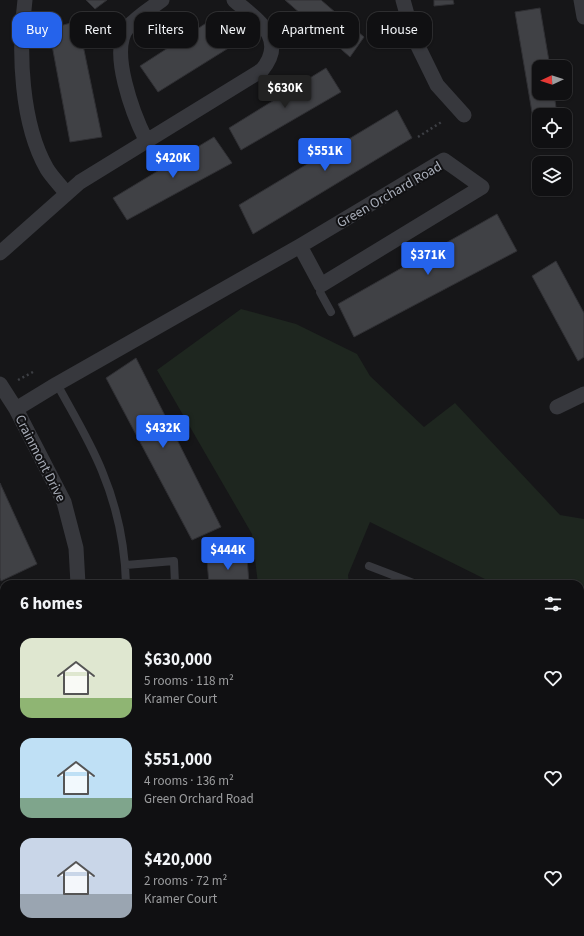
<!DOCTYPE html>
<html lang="en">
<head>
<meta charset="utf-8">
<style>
	body { margin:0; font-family:"Source Sans 3",sans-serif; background:#1e1e20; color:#f1f3f6; height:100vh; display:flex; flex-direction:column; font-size:15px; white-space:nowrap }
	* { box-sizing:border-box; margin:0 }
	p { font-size:13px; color:#9c9d9f }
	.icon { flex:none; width:22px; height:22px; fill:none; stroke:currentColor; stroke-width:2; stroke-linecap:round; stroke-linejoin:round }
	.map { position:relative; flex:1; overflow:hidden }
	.sheet { position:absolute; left:0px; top:580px; width:584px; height:356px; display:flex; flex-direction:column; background:#101012; border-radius:12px 12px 0 0; box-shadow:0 1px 3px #0004,0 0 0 1px #303032 }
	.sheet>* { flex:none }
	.banner { position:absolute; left:12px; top:12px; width:560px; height:36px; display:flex; gap:8px }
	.needle { width:26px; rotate:266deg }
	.fabs { position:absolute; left:532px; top:60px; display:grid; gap:8px }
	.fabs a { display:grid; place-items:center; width:40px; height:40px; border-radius:8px; background:#101012; box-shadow:0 1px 3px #0004,0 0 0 1px #303032; font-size:20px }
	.price { position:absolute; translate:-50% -34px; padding:0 9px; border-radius:4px; background:#2563eb; color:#fff; font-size:13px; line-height:26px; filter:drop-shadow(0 1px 2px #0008) }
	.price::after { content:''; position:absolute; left:50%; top:24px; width:12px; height:9px; margin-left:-6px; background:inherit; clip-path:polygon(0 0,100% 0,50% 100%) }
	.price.active { background:#222; color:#fff }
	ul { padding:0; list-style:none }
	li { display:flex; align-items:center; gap:12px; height:100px; padding:0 20px }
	li span { display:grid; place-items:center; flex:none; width:112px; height:80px; border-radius:12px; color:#555 }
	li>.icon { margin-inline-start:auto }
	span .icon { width:48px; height:48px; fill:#fffc; stroke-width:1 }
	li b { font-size:17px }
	h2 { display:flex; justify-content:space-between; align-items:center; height:48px; padding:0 20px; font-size:17px }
	.chip { padding:0 14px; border-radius:12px; background:#101012; box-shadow:0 1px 3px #0004,0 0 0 1px #303032; font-size:14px; line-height:36px }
	.chip.active { background:#2563eb; color:#fff }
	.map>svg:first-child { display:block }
	.green { fill:#1e261f }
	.building { fill:#404145; stroke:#303034 }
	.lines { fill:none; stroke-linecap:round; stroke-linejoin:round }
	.path { stroke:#3d3f44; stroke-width:2.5; stroke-dasharray:2 3; stroke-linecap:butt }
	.lane { stroke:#37383d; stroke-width:8 }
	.street { stroke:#37383d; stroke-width:15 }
	.labels { text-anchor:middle; stroke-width:4; stroke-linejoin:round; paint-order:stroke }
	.street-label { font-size:14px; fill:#a8adb8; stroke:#111113 }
</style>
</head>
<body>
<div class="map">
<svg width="584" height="936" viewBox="0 0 584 936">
	<rect width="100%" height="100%" fill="#161618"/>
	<!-- green -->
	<path class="green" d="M241,309L296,324L357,354L370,376L424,427L455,403L560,515L584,519V641L580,638V584H495L370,522L348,575L349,584H258L252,534L157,370Z"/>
	<!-- building -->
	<path class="building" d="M86,0H107L95,9Z
		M285,0H321L364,37L350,57Z
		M434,0H453L454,4L434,6Z
		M540,8L550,67H539V93H554L557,115H539V123L534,124L515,12Z
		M225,11L243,39L158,92L140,66Z
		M78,21L102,137L70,142L49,29Z
		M326,68L341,92L241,150L229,128Z
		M397,110L412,138L253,234L239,205Z
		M214,137L232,163L127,220L113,198Z
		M497,214L517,251L354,337L338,304Z
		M556,261L584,313V357L578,361L532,276Z
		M136,358L221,527L192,540L106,378Z
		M0,483L37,564L1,581L0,578Z
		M247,557L249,584H209L207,560Z
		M4,622V658H0V623Z
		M580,658L584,661V704L580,701Z
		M0,740L4,742V798L0,806Z
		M0,812L4,815V859L0,856Z
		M131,932H161L158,936H138Z
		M316,932H352L353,936H317Z
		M389,932H422L423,936H390Z
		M523,932H561V936H524Z"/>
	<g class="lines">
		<!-- path -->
		<path class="path" d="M418,137L443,121
			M18,380L33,372"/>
		<!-- lane -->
		<path class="lane" d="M321,285L320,292L331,312
			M57,384C72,412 90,441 102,471C117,507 125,545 126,584
			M126,565L174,561L175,584
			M369,566L416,584"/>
		<!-- street -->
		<path class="street" d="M25,0C18,51 21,124 47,169C52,177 60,185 66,193
			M403,0L413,36L437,85L464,115
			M581,0L584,17
			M146,140C134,116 108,50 128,27C137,17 151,8 162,0
			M0,253L80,182L262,70C288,38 257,20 234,0
			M0,384L16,409L64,502L76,548L78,584
			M557,407L584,394
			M16,409L57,384L300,246L444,160L482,187L321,285L300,246
			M0,595H4
			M0,696H4
			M580,737L584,740
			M580,796L584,794
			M0,903L4,905
			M284,932V936
			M452,932L453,936
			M495,932L496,936
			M214,936L216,932"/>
	</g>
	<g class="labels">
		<!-- street labels -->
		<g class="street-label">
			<text transform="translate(389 194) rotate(-30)" y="5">Green Orchard Road</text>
			<text transform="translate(41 458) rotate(63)" y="5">Crainmont Drive</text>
		</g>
	</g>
</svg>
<div class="fabs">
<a><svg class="needle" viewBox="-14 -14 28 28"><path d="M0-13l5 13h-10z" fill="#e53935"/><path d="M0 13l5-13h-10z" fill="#9c9d9f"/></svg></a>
<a><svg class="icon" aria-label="locate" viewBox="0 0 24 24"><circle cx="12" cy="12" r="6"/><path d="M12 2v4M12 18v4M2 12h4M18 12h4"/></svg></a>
<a><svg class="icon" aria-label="layers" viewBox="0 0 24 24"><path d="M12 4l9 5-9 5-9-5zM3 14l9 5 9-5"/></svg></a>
</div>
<b class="price active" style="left:285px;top:109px">$630K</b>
<b class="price" style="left:325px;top:172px">$551K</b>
<b class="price" style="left:173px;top:179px">$420K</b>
<b class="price" style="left:428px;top:276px">$371K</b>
<b class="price" style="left:163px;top:449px">$432K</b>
<b class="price" style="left:228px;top:571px">$444K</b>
<div class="banner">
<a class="chip active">Buy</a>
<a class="chip">Rent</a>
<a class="chip">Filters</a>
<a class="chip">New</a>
<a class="chip">Apartment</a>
<a class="chip">House</a>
</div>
<section class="sheet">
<h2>6 homes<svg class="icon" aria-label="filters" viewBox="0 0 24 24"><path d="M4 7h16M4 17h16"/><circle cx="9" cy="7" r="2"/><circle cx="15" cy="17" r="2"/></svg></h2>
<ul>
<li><span style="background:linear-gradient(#dfe7d0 75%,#8fb573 0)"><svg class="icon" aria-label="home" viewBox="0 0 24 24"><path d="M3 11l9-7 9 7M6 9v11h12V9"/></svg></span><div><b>$630,000</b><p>5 rooms · 118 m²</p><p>Kramer Court</p></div><svg class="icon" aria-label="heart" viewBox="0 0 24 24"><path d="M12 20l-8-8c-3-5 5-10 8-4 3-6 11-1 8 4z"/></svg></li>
<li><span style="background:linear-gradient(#bfe0f5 75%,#7fa58c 0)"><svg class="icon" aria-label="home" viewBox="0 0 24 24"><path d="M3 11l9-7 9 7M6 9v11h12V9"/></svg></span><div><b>$551,000</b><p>4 rooms · 136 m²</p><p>Green Orchard Road</p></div><svg class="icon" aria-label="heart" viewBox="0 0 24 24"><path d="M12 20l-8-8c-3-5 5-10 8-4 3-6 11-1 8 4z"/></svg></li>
<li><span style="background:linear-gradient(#c9d6e8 70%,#9aa5b1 0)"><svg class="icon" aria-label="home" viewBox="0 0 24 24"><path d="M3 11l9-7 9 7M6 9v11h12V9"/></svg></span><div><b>$420,000</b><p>2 rooms · 72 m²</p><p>Kramer Court</p></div><svg class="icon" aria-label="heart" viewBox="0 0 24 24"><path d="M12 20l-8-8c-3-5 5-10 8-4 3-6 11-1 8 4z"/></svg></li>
</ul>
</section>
</div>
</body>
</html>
